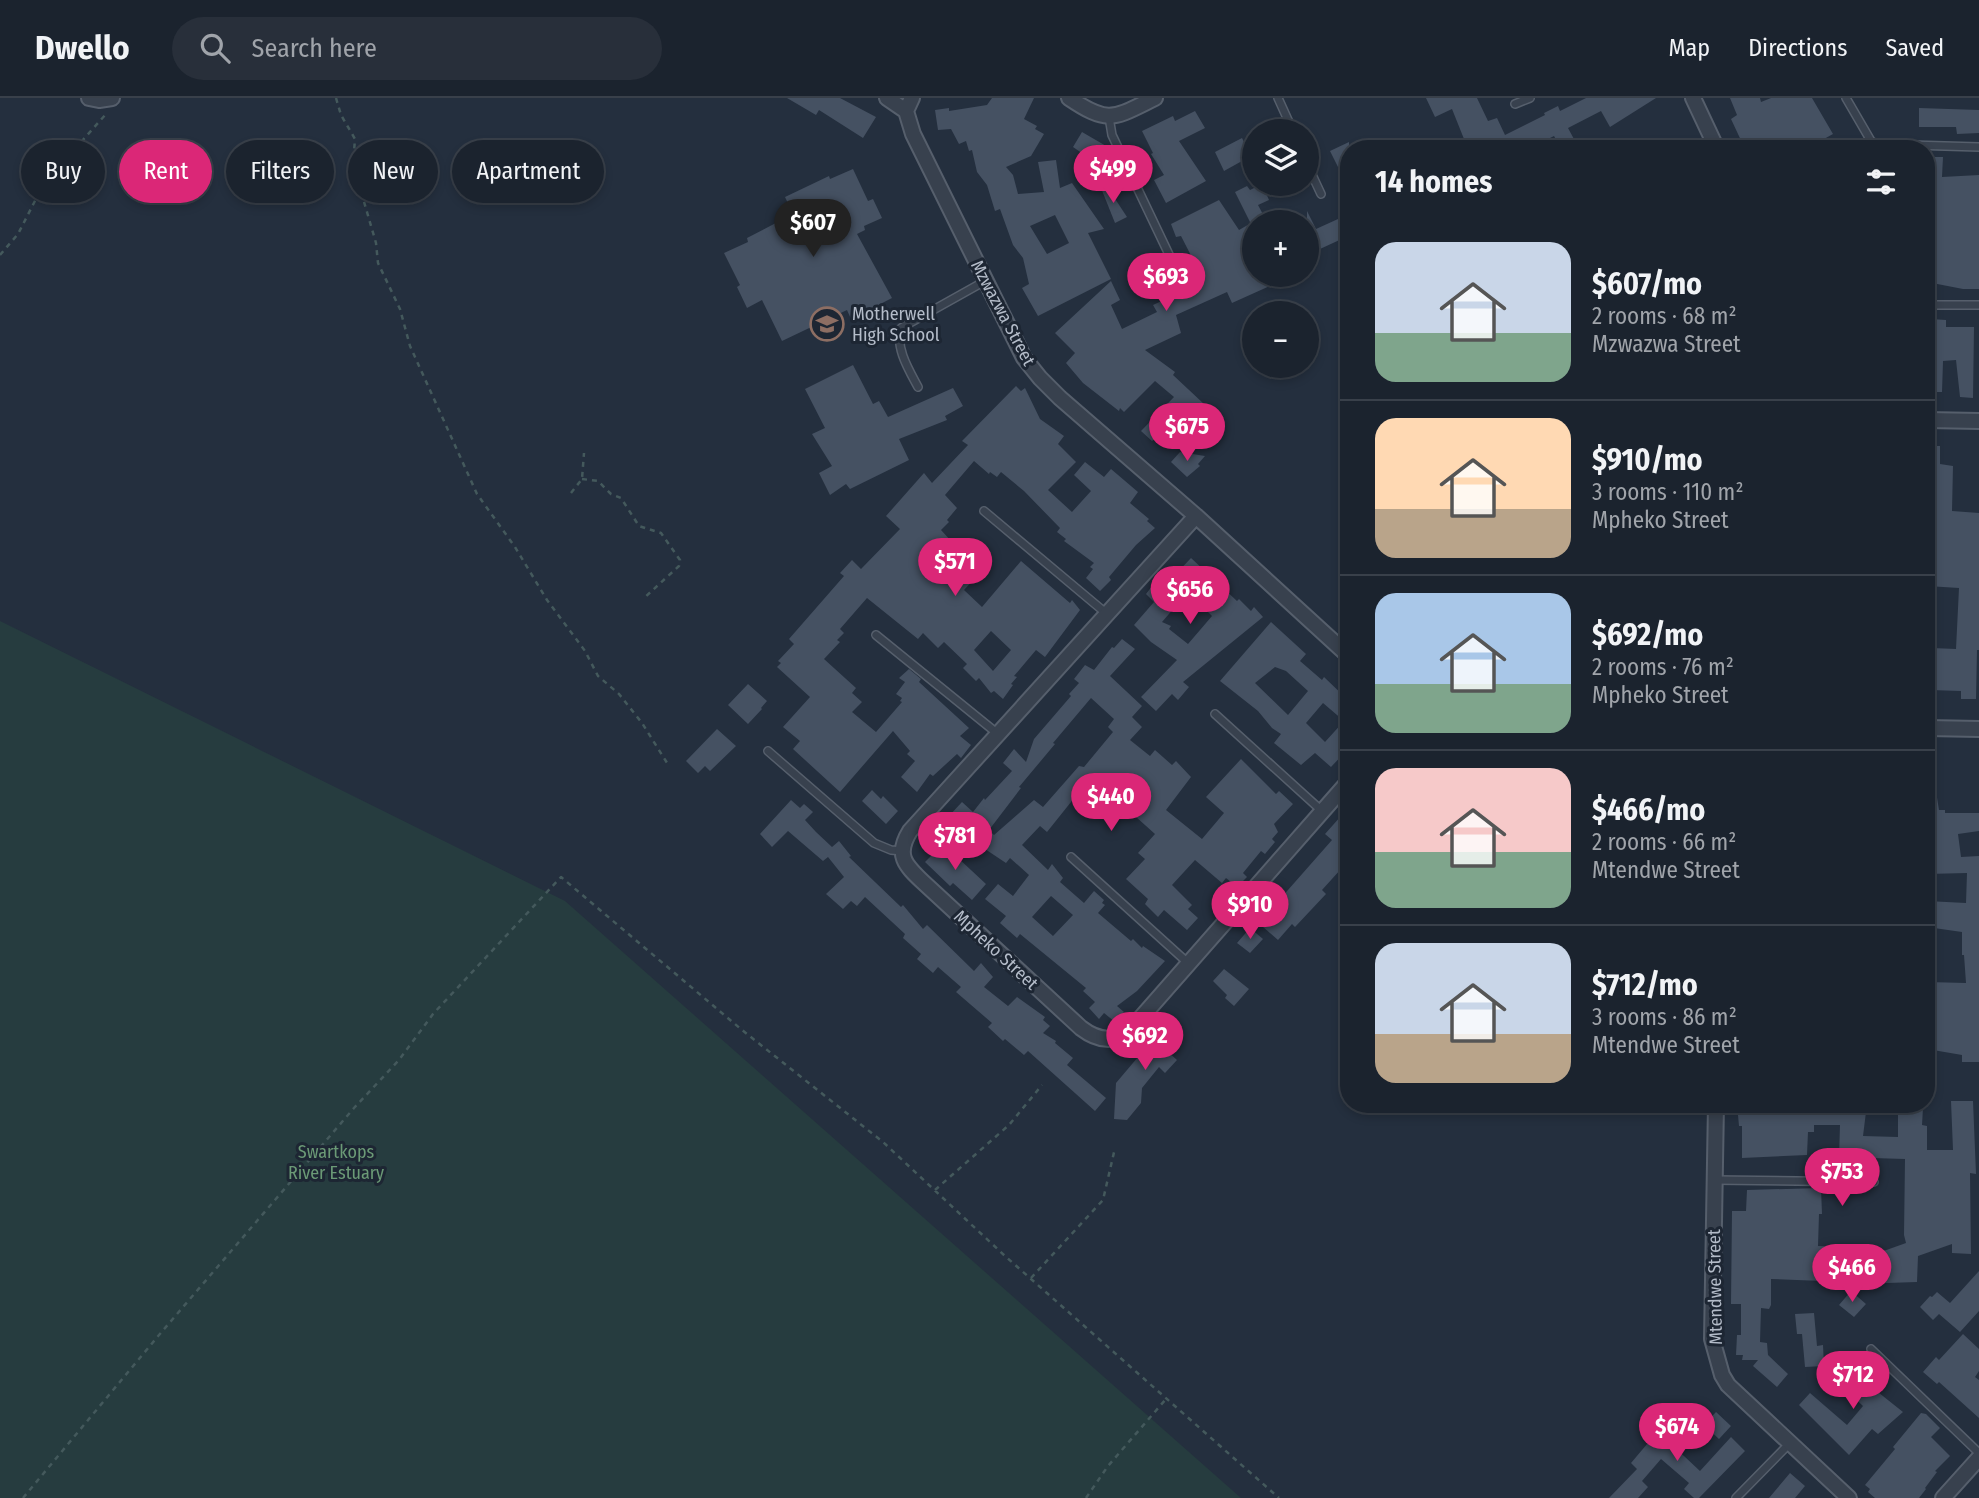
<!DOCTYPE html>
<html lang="en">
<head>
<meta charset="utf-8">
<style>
	body { margin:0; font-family:"Fira Sans Condensed",sans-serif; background:#282f3a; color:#f1f3f6; height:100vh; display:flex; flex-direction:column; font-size:26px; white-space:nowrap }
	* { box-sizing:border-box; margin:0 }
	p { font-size:23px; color:#a0a4aa }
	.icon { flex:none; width:38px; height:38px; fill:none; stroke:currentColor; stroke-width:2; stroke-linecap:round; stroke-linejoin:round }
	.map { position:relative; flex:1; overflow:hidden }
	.sheet { position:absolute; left:1340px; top:42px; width:595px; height:973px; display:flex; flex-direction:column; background:#1b232e; border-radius:28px; box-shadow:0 4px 10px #0003,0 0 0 2px #39404a }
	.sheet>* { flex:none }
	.top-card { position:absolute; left:21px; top:42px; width:665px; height:63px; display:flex; gap:14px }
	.buttons { position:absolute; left:1242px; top:21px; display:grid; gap:14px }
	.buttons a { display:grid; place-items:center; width:77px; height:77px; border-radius:50%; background:#1b232e; box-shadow:0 4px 10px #0003,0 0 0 2px #39404a; font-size:35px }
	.price { position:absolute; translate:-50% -60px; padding:0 16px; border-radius:24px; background:#db2777; color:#fff; font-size:23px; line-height:46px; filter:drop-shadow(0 2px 4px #0008) }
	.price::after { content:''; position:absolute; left:50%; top:42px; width:21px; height:16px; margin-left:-10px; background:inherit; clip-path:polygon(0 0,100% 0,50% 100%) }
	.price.active { background:#222; color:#fff }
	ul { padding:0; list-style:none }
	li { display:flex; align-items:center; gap:21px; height:175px; padding:0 35px }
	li+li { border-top:2px solid #39404a }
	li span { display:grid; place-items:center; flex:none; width:196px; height:140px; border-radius:21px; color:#555 }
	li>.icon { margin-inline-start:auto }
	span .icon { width:84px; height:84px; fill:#fffc; stroke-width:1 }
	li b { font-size:30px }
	h2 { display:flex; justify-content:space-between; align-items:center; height:84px; padding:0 35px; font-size:30px }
	.pill { padding:0 24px; border-radius:32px; background:#1b232e; box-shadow:0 4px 10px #0003,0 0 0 2px #39404a; font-size:24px; line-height:63px }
	.pill.active { background:#db2777; color:#fff }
	header { display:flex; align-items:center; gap:42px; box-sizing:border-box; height:98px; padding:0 35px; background:#1b232e; border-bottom:2px solid #39404a }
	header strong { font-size:33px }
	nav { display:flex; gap:38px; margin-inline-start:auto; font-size:24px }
	.search { width:490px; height:63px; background:#282f3a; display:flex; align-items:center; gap:18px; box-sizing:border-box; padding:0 24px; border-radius:38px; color:#a0a4aa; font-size:26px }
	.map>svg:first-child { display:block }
	.green { fill:#263c3f }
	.building { fill:#455162; fill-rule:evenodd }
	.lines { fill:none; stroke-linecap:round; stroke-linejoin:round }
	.lane-casing { stroke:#565f6c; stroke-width:10 }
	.street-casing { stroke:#565f6c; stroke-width:18 }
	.path { stroke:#44595c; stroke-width:2.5; stroke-dasharray:5 5; stroke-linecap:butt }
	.lane { stroke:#38414e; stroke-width:7 }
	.street { stroke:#38414e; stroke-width:14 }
	.labels { text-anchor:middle; stroke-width:6; stroke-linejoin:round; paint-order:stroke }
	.street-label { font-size:18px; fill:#b4bcc9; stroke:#1d2633 }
	.poi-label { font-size:18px; fill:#b4bcc9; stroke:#1d2633; text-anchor:start }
	.park-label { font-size:18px; fill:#6b9a76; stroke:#1d2633 }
</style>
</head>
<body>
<header>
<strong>Dwello</strong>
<div class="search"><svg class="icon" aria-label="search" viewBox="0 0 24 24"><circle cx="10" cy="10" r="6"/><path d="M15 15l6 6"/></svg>Search here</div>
<nav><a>Map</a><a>Directions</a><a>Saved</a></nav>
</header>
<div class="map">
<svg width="1979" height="1400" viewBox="0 0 1979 1400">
	<rect width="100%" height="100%" fill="#242f3e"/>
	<!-- green -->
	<path class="green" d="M0,523L565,803L1241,1400H0Z"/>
	<!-- building -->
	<path class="building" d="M787,0H840L876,19L863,40L819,12L816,17Z
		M992,0H1034L1024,21L1037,28L1035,31L1044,36L1031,58L1006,69L1013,77L1018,96L1044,94L1038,64L1056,62L1060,90L1072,85L1104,131L1088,135L1111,181L1038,218L1022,190L1029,186L1023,160L1013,147L1000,111L995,113L987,87L977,74L972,52L969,53L966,43L959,46L951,31L938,32L935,12L949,10V13L987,7ZM1055,117L1069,145L1047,156L1030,128Z
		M1426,0H1477L1488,23L1497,20L1505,37L1545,17L1544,15L1558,8L1560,13L1586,0H1656L1610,29L1601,13L1568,30L1575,43L1561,51L1554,38L1528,51H1468L1452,11L1435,19Z
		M1730,0H1760L1761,4L1771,0H1812L1833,36L1806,51H1745L1731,21L1737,17Z
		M1919,10L1979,12V35L1957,36L1956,29H1919Z
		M1195,13L1205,30L1179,43L1206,83L1166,105L1154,82L1164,77L1151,56L1153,55L1142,33L1173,18L1175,23Z
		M1082,34L1113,52L1121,69L1097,81L1089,60L1073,49Z
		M1242,40L1251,58L1224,73L1215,54Z
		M1349,44V63L1338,69L1330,53Z
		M1927,59H1943L1942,79L1979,77V191H1963L1927,184Z
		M853,71L868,103L873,101L882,120L864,128L865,132L857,136L892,200L851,221L847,212L782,243L762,202L747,210L737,189L740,187L724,155L748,144L747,140L793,116L785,99L829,78L830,81Z
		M1262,86L1269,102L1258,107L1267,124H1255V177H1294L1232,205L1227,194L1176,217L1181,235L1145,252L1175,274L1173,277L1204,306L1187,320L1180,314L1162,334L1163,336L1152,343L1141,333L1174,299L1155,283L1124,314L1120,310L1119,313L1083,285L1066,265L1075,255L1055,235L1111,183L1120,202L1111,207L1122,231L1157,214L1153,207L1204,183L1181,138L1176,139L1171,126L1219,102L1239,132L1253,124H1250L1235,94L1247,88L1250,92Z
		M1106,87L1127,119L1115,125L1101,90Z
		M1307,113L1316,131L1338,121L1346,139L1307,157Z
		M1931,221L1946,222V229H1974L1973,300L1960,299L1956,262L1943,263L1942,294H1927L1928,224H1931Z
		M853,267L873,306L879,303L888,319L953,290L963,308L945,318L947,322L899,341L909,362L850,391L846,386L830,397L819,375L832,368L812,336L825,330L805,291Z
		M1016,288L1021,293L1025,290L1040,321L1064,338L1058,346L1076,364L1048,392L1072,414L1091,393L1074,377L1085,364L1104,379L1111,371L1138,394L1130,405L1149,421L1147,423L1155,430L1136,447L1109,479L1111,482L1100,493L1086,480L1093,471L1090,469L1094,465L1064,443L1066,441L1057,434L1060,430L1024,393L1001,374L997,379L990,374L989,376L974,363L945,397L957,410L947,422L949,424L941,432L952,444L941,456L958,474L962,469L975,480L964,492L982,509L1021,463L1070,505L1072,502L1080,512L1045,559L1036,552L1014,578L1017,579L1011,586L1013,587L1003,601L994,593L991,595L979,580L976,583L963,570L967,566L944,544L938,550L923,535L918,541L867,500L840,531L844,535L837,542L840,544L824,561L856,590L852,595L862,604L852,614L876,634L902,604L900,603L902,600L896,596L905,584L899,580L909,571L921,581L919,584L969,630L960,638L971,647L961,660L957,656L933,678L930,676L917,694L901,679L915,663L907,656L910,653L893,633L840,694L793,651L800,643L783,629L810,599L777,569L781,565L778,563L794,546L789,541L844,478L840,475L852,462L861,471L900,431L886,418L924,375L932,385L968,347L962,343ZM991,533L1011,552L993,573L974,552Z
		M1927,348H1940V366L1953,368L1952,413L1979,415V552H1977L1976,601H1961V593L1930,592L1932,550L1956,551L1959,490L1927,488Z
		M1180,354L1205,358L1198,366L1200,368L1187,379L1171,364Z
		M1191,460L1237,503L1239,501L1251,513L1254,509L1263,519L1183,584L1189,589L1178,602L1172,596L1156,613L1141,599L1177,562L1151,544L1134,527L1154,504L1146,496L1159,479L1165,474L1172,480ZM1188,494L1212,518L1188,546L1169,531L1171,528L1162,524Z
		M1271,524L1306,556L1300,563L1322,582L1324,579L1349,603V650L1331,669L1315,655L1301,667L1274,645L1281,636L1272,630L1258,613L1220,583ZM1275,569L1286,573L1308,593L1288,617L1255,585ZM1323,605L1344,623L1325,644L1306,625Z
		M1122,541L1135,551L1110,578L1142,608L1132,619L1142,629L1130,642L1150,658L1155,652L1172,667L1176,663L1191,679L1166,712L1202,741L1224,715L1206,699L1241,661L1276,696L1279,693L1293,706L1274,726L1278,734L1272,741L1275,744L1265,756L1261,753L1243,775L1247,779L1237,789L1226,780L1222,785L1195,762L1172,787L1192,807L1188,811L1198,820L1187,832L1164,812L1158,819L1145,806L1148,801L1126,781L1145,761L1138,755L1155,736L1126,710L1120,716L1110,707L1114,703L1111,701L1114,698L1095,679L1081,696L1079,694L1047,734L1040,728L1022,747L1048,772L1052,766L1063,780L1060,784L1084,805L1094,793L1104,802L1102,805L1105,807L1098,815L1131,843L1133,841L1142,850L1143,848L1165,863L1137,893L1117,908L1124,914L1115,924L1104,915L1099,921L1089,910L1095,904L1083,893L1086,890L1020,836L1017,840L1000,825L1006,818L985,801L998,786L1013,798L1029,777L1010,760L1006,765L985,751L948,719L962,704L973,714L984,700L985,702L1012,673L1003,665L1014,651L1026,664L1034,641L1071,598L1069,596L1079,585L1074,581L1085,567L1094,572L1112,549L1114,550ZM1091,600L1114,621L1108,629L1113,634L1084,669L1079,668L1043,709L1034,702L994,737L989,732L1021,690L1019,689L1055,646L1053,645ZM1051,798L1073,817L1053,838L1032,819Z
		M748,586L767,603L761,610L762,611L748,626L728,607Z
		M717,631L736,648L710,673L705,668L698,675L686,663Z
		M1927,687H1935L1939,712H1945V715H1979V733L1958,736L1961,759L1979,758V964H1962V957L1927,951V884L1966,885L1964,857H1962V834L1927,829V803L1966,805L1967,775L1927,776Z
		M872,692L881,701L883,698L898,713L886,726L862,703Z
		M791,702L800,710L804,706L813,714L805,722L816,734L832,749L839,743L851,758L849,759L901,809L903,807L923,831L927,827L974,873L981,865L993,879L984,889L1008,908L1017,899L1045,919L1043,922L1050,928L1043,935L1056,943L1055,945L1073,960L1067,967L1106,1000L1095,1013L1028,953L1024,957L1005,941L1003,943L988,929L992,925L956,894L961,889L938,869L933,875L917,861L921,856L903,840L905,836L865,799L857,808L851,803L843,811L826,796L844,779L828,759L823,763L788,733L772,749L760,736Z
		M1349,709V779L1341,771L1322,792L1326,796L1295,829L1292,826L1278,842L1263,829L1277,813L1273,809L1332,742L1325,736Z
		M943,746L986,786L972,802L953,785L950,788L925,764Z
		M1250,830L1263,841L1250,855L1237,845Z
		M1224,871L1249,891L1234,908L1225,900L1227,897L1213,883Z
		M1168,923L1183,936L1167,953L1177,962L1165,975L1159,969L1142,990L1141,1005L1127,1022L1114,1021L1116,985L1138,959L1141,961L1160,939L1155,935Z
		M1951,1003H1973L1976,1076L1970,1075L1971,1156L1952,1155V1146L1918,1158L1917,1184L1857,1186L1870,1171H1822V1183L1771,1181V1207L1769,1211L1761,1210L1760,1244L1767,1245L1768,1257L1788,1276L1777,1289L1753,1268L1758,1262H1742L1743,1257H1736L1737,1237H1741V1206H1731L1732,1113H1746L1747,1092L1821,1090L1822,1116H1819L1818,1148L1848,1149V1151L1872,1149L1878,1150V1155L1906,1145L1904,1137L1905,1061L1839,1059L1840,1027H1814V1034H1808L1807,1057L1742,1060V1028H1739L1737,1006H1809V1009L1814,1010V1012H1839L1840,1006H1867L1863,1038L1898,1039V1006H1919L1918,1010H1923L1922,1027L1927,1028V1052H1953Z
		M1979,1173V1213L1960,1234L1939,1216L1933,1222L1920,1209L1930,1198L1932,1199L1937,1194L1950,1205Z
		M1851,1193L1866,1206L1854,1219L1839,1207Z
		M1814,1215L1817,1248L1823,1247L1824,1268L1805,1269L1802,1236H1797L1795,1216Z
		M1963,1236L1979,1251V1273L1975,1279L1979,1282V1320L1939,1284L1937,1286L1923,1274L1936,1259L1939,1262Z
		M1843,1262L1856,1274L1854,1275L1903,1314L1878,1336L1872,1331L1849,1357L1799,1307L1810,1295L1847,1327L1863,1308L1829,1276Z
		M1675,1313L1688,1324L1669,1344L1700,1373L1731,1339L1745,1353L1699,1400H1694L1684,1391L1689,1385L1661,1361L1642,1383L1648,1389L1638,1400H1609L1637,1371L1631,1365Z
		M1716,1314L1731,1328L1719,1341L1704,1327Z
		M1921,1315L1926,1316L1940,1330L1931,1339L1950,1358L1935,1373L1937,1374L1925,1390L1926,1391L1919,1400H1875L1868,1394L1870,1391L1865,1387L1895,1351L1893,1349Z
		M1790,1375L1805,1388L1795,1400H1769Z"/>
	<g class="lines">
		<defs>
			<path id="lane" d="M1278,0L1293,33
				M1846,0L1871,43L1876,46L1979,49
				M1515,6L1530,0
				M1109,19L1112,37L1174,167
				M1307,66L1321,96
				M1927,207H1979
				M918,289C909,272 895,250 901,230L985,183
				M984,413L1107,516
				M876,537L998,636
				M1215,616L1322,713
				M768,653L874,745L891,752L903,753
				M1071,759L1188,865
				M1715,1082L1874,1084
				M1871,1251L1979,1355
				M1736,1400L1789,1346"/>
			<path id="street" d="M89,0L99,2L112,0
				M887,0L906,13
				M912,0L906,13L913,36L1024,260L1040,280L1060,300L1196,418L1349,558
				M1069,0C1109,27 1114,20 1155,0
				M1693,0L1717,51
				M1927,322L1979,323
				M1196,418L910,733C895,757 905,767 923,784L1081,930C1098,943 1116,946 1132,930L1349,683
				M1927,630L1979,631
				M1716,1006L1712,1241L1722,1277L1728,1287L1849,1400
				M1943,1400L1979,1360"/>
		</defs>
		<!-- lane casing -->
		<use href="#lane" class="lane-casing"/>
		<!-- street casing -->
		<use href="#street" class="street-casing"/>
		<!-- path -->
		<path class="path" d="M336,0L341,17L355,41L353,66L376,145L378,165L400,211L410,248L477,396L515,449L547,502L585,553L598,578L619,596L642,625L669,668
			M0,157L18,136L38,97L66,61L106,16
			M582,381L598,383L611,396L621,400L639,428L661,435L680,462L679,468L643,501
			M571,395L582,381L584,355
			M935,1092L1009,1027L1042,987
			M1031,1180L1103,1102L1115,1050
			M23,1400L159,1237L354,1010L399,962L433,916L561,779L742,932L883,1044L1005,1158L1279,1400
			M1086,1400L1108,1368L1166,1301"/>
		<!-- lane -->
		<use href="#lane" class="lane"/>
		<!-- street -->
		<use href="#street" class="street"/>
	</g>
	<!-- icons -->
	<defs>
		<symbol id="school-ring" viewBox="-11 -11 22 22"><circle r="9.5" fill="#1d2633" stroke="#8d6e63" stroke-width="1.5"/><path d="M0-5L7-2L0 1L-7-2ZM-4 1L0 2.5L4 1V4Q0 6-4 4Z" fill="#8d6e63"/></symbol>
	</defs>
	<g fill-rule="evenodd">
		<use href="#school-ring" x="808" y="207" width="38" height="38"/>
	</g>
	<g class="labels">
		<!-- street labels -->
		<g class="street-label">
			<text transform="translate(1003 215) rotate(62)" y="6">Mzwazwa Street</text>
			<text transform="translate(996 852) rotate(43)" y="6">Mpheko Street</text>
			<text transform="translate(1715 1189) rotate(-91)" y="6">Mtendwe Street</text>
		</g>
		<!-- poi labels -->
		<g class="poi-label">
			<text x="852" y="222">Motherwell<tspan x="852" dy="21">High School</tspan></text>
		</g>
		<!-- park labels -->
		<g class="park-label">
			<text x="336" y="1060">Swartkops<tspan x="336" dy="21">River Estuary</tspan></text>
		</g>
	</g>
</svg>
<div class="buttons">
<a><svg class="icon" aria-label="layers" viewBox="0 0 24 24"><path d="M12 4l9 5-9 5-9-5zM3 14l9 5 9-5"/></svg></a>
<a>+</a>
<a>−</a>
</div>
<b class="price" style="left:1113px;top:107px">$499</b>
<b class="price active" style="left:813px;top:161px">$607</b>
<b class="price" style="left:1166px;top:215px">$693</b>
<b class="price" style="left:1187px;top:365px">$675</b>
<b class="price" style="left:955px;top:500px">$571</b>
<b class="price" style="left:1190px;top:528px">$656</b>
<b class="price" style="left:1111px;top:735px">$440</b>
<b class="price" style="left:955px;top:774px">$781</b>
<b class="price" style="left:1250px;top:843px">$910</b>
<b class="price" style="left:1145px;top:974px">$692</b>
<b class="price" style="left:1842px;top:1110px">$753</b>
<b class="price" style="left:1852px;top:1206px">$466</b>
<b class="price" style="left:1853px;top:1313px">$712</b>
<b class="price" style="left:1677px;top:1365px">$674</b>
<div class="top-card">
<a class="pill">Buy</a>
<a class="pill active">Rent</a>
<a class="pill">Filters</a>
<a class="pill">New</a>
<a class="pill">Apartment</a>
</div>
<section class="sheet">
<h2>14 homes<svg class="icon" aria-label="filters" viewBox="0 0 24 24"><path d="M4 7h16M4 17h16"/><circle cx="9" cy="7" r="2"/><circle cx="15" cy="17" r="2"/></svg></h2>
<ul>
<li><span style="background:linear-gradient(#c9d6e8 65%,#7fa58c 0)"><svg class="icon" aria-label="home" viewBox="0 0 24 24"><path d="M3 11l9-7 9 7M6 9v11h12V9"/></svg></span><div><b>$607/mo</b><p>2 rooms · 68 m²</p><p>Mzwazwa Street</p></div></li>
<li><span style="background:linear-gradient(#ffd9b3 65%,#b9a48a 0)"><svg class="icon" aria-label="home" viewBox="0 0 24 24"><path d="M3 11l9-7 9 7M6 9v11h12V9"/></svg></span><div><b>$910/mo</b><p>3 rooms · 110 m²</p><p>Mpheko Street</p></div></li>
<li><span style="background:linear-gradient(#a9c7e8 65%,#7fa58c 0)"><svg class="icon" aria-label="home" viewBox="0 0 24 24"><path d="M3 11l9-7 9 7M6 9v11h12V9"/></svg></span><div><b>$692/mo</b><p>2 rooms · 76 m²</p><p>Mpheko Street</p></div></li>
<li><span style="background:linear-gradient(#f6c9c9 60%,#7fa58c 0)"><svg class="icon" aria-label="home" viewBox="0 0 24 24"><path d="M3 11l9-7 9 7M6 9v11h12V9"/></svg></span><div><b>$466/mo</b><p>2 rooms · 66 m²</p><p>Mtendwe Street</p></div></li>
<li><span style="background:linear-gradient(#c9d6e8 65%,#b9a48a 0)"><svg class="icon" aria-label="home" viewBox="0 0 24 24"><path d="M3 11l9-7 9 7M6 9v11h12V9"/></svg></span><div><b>$712/mo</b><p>3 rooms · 86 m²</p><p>Mtendwe Street</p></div></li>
</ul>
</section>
</div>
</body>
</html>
